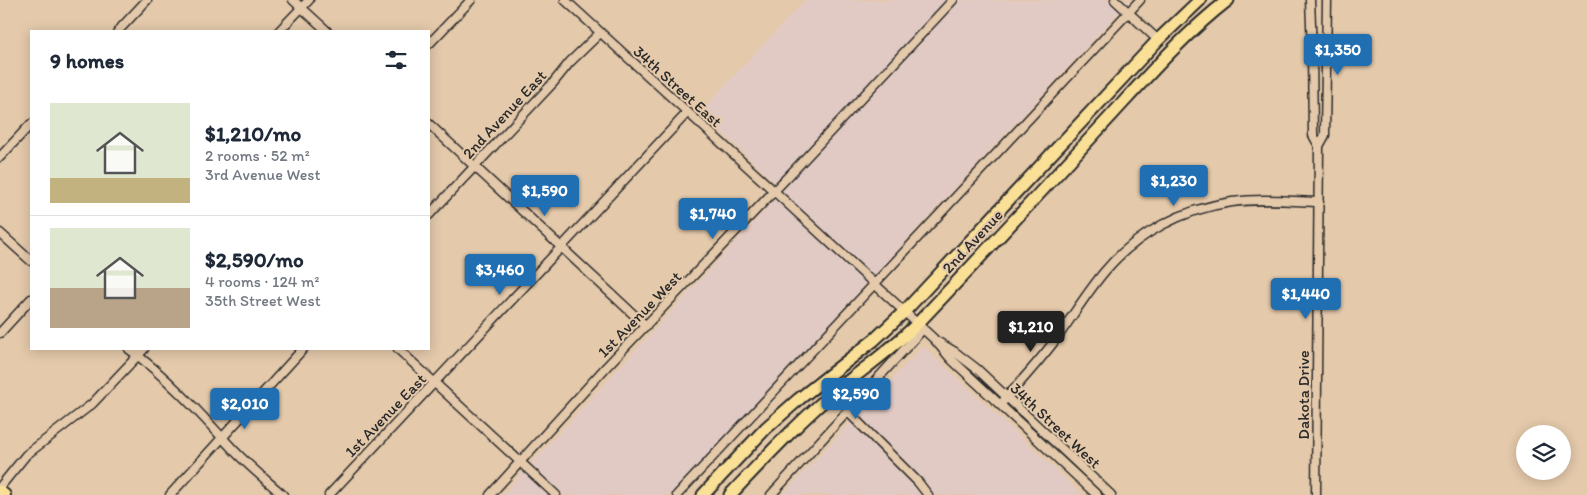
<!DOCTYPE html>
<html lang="en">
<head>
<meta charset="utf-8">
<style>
	body { margin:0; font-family:Itim,sans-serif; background:#f6f6f7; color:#1f2937; height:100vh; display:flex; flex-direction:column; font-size:19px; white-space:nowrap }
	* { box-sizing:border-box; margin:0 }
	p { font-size:16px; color:#747a83 }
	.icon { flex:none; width:28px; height:28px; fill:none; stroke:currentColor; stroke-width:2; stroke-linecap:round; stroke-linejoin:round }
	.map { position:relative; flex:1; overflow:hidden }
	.panel { position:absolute; left:30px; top:30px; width:400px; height:320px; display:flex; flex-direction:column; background:#fff; border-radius:0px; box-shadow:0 2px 12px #0003 }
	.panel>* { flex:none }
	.controls { position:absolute; left:1516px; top:425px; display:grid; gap:10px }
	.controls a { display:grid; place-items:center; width:55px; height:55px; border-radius:50%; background:#fff; box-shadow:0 2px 12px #0003; font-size:25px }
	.price { position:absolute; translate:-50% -42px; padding:0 11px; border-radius:5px; background:#1f6fb2; color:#fff; font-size:16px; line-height:32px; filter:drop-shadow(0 1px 2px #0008) }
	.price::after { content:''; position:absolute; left:50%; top:30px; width:15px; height:11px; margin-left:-8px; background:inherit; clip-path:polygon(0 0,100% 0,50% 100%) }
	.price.active { background:#222; color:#fff }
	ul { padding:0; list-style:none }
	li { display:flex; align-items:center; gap:15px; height:125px; padding:0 20px }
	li+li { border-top:1px solid #e0e1e3 }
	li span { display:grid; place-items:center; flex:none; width:140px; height:100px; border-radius:0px; color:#555 }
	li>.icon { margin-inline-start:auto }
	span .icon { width:60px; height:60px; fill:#fffc; stroke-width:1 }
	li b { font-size:21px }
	h2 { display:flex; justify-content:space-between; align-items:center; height:60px; padding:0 20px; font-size:21px }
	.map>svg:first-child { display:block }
	.built { fill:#e2cac4 }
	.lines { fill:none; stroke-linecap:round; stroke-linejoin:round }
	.minor-casing { stroke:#2b2b2b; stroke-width:11 }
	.major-casing { stroke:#2b2b2b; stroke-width:14 }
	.highway-casing { stroke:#2b2b2b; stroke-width:15 }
	.minor { stroke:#e4c9ab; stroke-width:8 }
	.major { stroke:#fadf96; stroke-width:10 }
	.highway { stroke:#fadf96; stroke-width:11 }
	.labels { text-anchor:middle; stroke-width:4; stroke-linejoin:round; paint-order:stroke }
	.street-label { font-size:16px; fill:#2b2b2b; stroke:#e4c9ab }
</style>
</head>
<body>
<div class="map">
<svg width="1587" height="495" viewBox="0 0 1587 495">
	<rect width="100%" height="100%" fill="#e4c9ab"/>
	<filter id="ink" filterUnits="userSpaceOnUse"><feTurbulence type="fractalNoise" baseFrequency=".02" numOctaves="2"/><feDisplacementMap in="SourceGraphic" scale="10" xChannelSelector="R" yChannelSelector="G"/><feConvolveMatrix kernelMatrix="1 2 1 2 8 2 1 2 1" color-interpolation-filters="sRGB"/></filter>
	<g filter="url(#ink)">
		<!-- built -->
		<path class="built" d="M805,0H1130L670,495H502L783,190L700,112Z
			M923,346L1083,495H782Z"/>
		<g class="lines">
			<defs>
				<path id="minor" d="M293,0L327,31
					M565,0L774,191L934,339L951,359L1097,495
					M1115,0L1158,40
					M1310,0L1312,50L1313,135L1319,146
					M118,31L147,0
					M279,31L309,0
					M429,44L471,0
					M429,124L646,326
					M0,157L31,124
					M429,215L553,83L570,62L600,33
					M0,233L31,261
					M0,333L31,299
					M938,342L955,352L977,369L1111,495
					M129,349C166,376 198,411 229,445C245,463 265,479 283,495
					M398,349L556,495
					M1000,405C1020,382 1041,360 1059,335C1074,314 1088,291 1105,271C1137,233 1183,209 1232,202C1260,198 1290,201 1319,202
					M848,412L918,482L928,495
					M0,487L26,455L92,404L144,349
					M170,495L303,349
					M329,495L687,113
					M490,495L607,366L798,166L953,0
					M677,495L1140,0
					M771,495L923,329
					M1316,495L1319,146L1325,135L1327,0"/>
				<path id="major" d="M0,491L5,495"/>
				<path id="highway" d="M703,495L766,428L799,399L874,340L904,312L1158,40L1200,0
					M730,495C761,462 792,429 826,399C857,373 891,351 919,322C979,259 1038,195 1097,131C1139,86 1179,38 1228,0"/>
			</defs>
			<!-- minor casing -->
			<use href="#minor" class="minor-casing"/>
			<!-- major casing -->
			<use href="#major" class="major-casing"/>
			<!-- highway casing -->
			<use href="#highway" class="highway-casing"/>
			<!-- minor -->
			<use href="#minor" class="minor"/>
			<!-- major -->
			<use href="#major" class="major"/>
			<!-- highway -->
			<use href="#highway" class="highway"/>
		</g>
	</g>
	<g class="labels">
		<!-- street labels -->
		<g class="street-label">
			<text transform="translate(678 86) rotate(42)" y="6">34th Street East</text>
			<text transform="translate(504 114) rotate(-47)" y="6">2nd Avenue East</text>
			<text transform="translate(972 241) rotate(-47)" y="6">2nd Avenue</text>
			<text transform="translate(639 314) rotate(-46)" y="6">1st Avenue West</text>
			<text transform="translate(1303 395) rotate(-90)" y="6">Dakota Drive</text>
			<text transform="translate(385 415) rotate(-46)" y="6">1st Avenue East</text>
			<text transform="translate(1056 425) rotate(43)" y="6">34th Street West</text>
		</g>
	</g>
</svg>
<div class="controls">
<a><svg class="icon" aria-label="layers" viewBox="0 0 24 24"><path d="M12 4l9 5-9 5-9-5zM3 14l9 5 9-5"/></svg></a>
</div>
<b class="price" style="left:1338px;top:76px">$1,350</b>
<b class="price" style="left:1174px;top:207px">$1,230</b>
<b class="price" style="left:545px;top:217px">$1,590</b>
<b class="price" style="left:713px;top:240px">$1,740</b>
<b class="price" style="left:500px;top:296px">$3,460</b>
<b class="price" style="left:1306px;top:320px">$1,440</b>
<b class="price active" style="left:1031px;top:353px">$1,210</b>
<b class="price" style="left:856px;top:420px">$2,590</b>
<b class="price" style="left:245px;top:430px">$2,010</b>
<section class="panel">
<h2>9 homes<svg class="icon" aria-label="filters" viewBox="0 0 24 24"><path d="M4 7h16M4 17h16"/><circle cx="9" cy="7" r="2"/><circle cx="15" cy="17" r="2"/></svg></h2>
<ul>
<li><span style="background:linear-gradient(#dfe7d0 75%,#c2b280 0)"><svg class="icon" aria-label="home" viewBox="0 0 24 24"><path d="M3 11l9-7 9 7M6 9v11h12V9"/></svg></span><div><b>$1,210/mo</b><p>2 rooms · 52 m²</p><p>3rd Avenue West</p></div></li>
<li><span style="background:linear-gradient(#dfe7d0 60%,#b9a48a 0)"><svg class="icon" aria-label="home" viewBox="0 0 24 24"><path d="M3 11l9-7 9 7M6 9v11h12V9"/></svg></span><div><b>$2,590/mo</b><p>4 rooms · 124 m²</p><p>35th Street West</p></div></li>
</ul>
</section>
</div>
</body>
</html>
